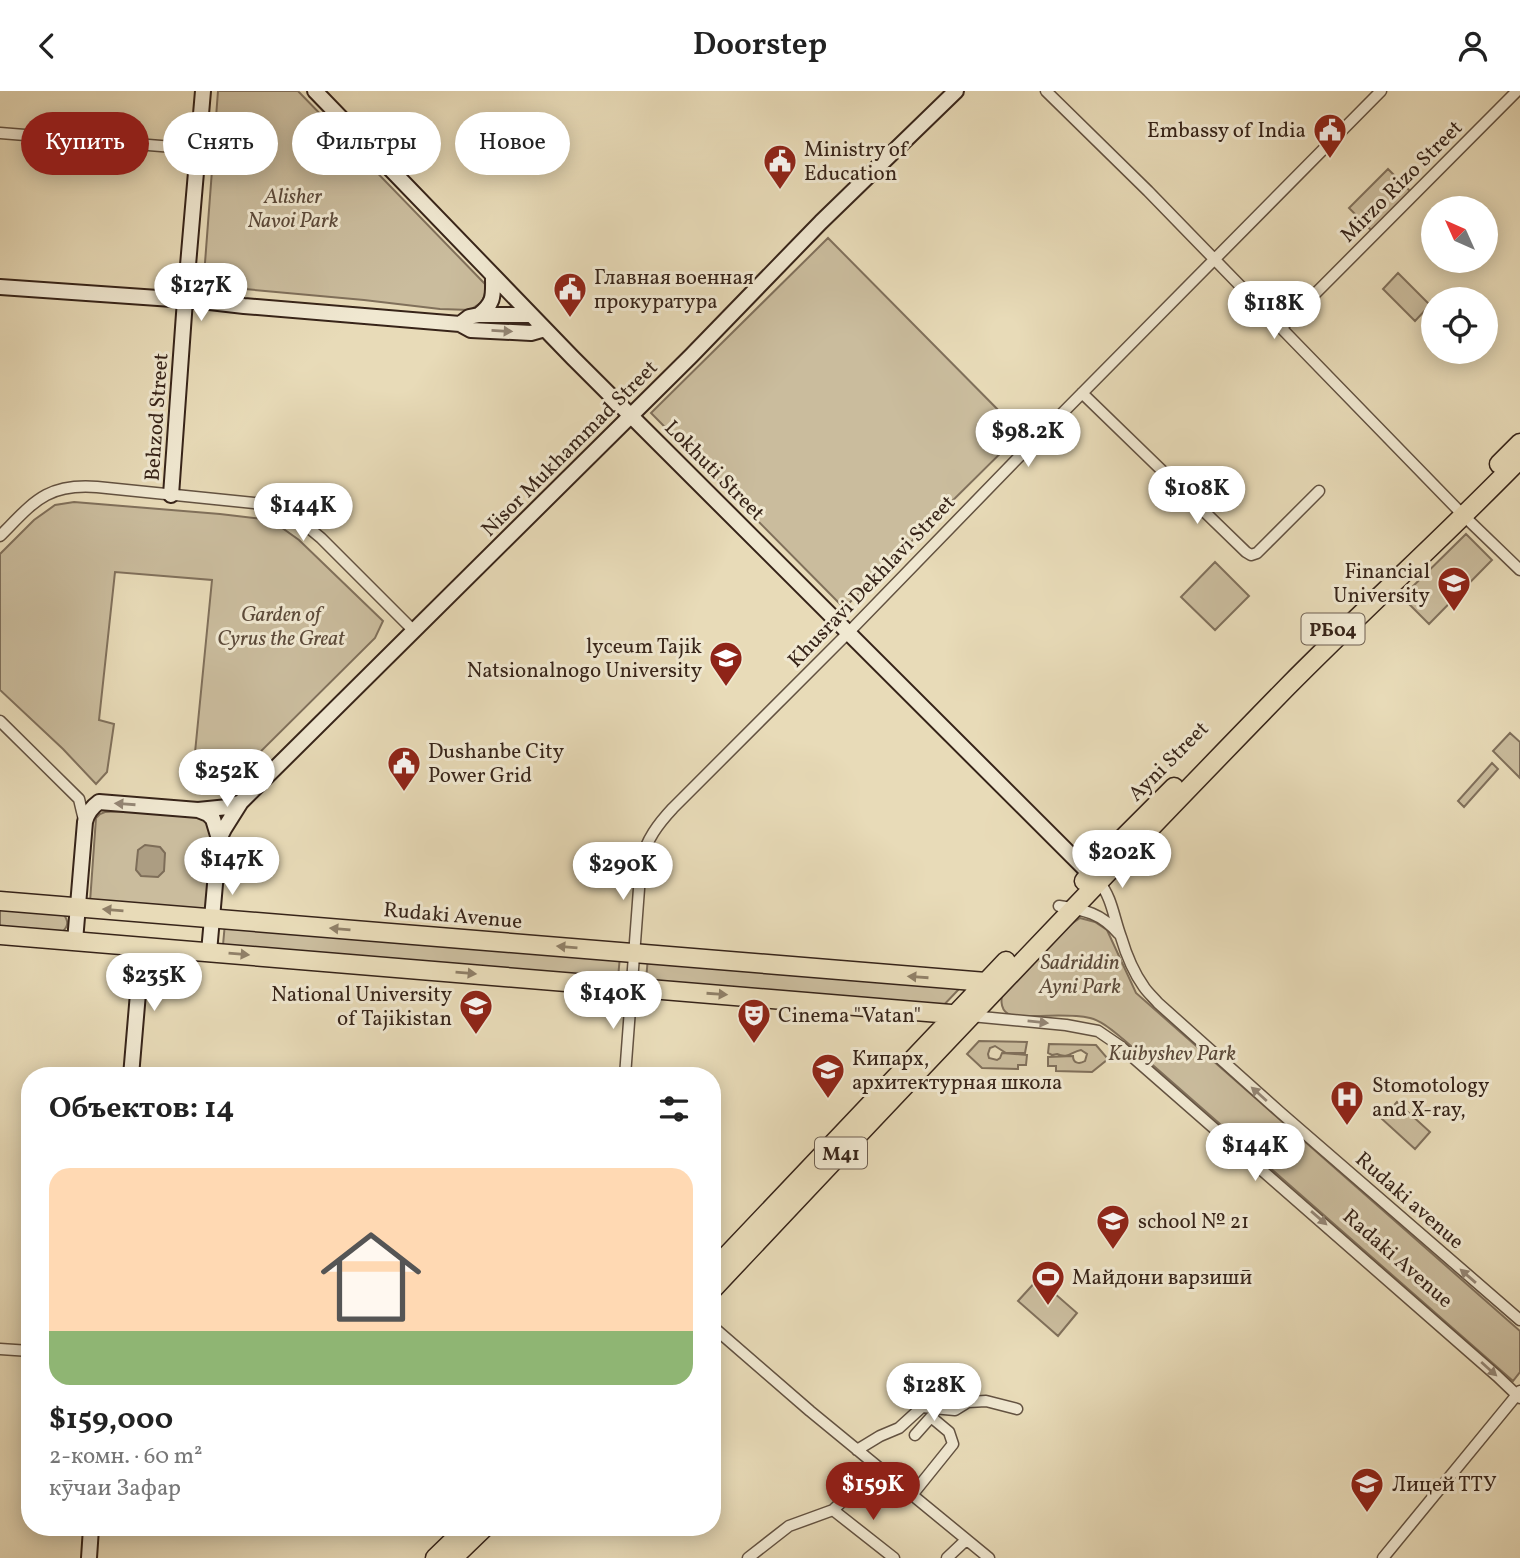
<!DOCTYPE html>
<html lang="ru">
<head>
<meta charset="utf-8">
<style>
	body { margin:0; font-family:Vollkorn,serif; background:#f2f2f2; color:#222; height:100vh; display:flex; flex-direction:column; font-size:26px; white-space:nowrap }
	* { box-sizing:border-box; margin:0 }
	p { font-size:23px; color:#767676 }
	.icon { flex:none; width:38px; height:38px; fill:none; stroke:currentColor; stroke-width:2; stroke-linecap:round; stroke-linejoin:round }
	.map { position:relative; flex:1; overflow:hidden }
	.details { position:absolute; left:21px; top:976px; width:700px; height:469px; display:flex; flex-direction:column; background:#fff; border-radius:28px; box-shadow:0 4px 18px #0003 }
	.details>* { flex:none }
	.guide { position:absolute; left:21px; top:21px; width:700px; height:63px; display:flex; gap:14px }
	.needle { width:46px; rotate:315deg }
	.tools { position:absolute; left:1421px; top:105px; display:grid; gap:14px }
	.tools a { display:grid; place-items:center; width:77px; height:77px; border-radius:50%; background:#fff; box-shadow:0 4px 18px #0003; font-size:35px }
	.price { position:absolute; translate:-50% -60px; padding:0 16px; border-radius:24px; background:#fff; color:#222; font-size:23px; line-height:46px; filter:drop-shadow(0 2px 4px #0008) }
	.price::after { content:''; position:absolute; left:50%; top:42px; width:21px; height:16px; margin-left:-10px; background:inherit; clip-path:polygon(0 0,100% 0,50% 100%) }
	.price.selected { background:#8f2418; color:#fff }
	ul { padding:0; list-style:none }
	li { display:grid; align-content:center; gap:14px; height:371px; padding:0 28px }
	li+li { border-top:2px solid #e0e0e0 }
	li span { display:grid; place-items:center; height:217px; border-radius:21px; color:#555 }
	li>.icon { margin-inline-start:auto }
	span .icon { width:126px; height:126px; fill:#fffc; stroke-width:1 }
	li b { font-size:30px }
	h2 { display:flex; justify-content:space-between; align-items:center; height:84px; padding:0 28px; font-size:30px }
	.pill { padding:0 24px; border-radius:32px; background:#fff; box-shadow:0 4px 18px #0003; font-size:24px; line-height:63px }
	.pill.selected { background:#8f2418; color:#fff }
	header { display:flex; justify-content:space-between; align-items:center; height:91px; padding:0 28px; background:#fff; font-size:32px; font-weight:600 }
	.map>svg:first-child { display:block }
	.green { fill:#cabc9d; stroke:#80705b; stroke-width:2 }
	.water { fill:#ac9d82; stroke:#7d6d58; stroke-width:2 }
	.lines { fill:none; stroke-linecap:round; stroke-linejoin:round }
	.street-casing { stroke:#635241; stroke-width:13 }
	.secondary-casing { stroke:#372419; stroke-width:18 }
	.highway-casing { stroke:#372419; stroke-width:21 }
	.street { stroke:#f0e8d1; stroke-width:10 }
	.secondary { stroke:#f0e8d1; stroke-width:14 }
	.highway { stroke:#e8dbb8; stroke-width:18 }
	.oneway { fill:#948675 }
	.oneway2 { fill:#908068 }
	.labels { text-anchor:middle; stroke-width:6; stroke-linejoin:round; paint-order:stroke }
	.shield { fill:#f0e8d1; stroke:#6e5f50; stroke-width:2 }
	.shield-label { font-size:19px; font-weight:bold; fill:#372419 }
	.poi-label { font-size:21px; fill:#372419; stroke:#f0e8d1; text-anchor:start }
	.street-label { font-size:21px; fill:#372419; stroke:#f0e8d1 }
	.park-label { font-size:21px; font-style:italic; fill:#5c4a3a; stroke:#f0e8d1 }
</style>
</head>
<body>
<header><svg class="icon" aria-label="back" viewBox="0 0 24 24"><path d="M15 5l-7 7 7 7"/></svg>Doorstep<svg class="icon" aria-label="person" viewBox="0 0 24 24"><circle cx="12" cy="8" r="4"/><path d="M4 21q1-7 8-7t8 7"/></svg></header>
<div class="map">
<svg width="1520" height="1467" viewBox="0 0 1520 1467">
	<rect width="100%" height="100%" fill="#e8dbb8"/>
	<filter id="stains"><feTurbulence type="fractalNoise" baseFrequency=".00286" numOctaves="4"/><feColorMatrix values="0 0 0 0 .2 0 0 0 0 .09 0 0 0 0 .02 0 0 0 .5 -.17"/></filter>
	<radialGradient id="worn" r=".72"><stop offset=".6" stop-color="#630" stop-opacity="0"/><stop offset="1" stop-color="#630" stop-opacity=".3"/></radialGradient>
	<!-- green -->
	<path class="green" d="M218,0H298L485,193V202L482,211L470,219L440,218L364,209L211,195L204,185Z
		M1388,78L1412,102L1373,141L1349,117Z
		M828,147L1021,342L844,517L651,322Z
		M1398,182L1430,214L1415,230L1383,198Z
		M74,411L220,423L271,429L299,449L383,530L375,547L226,695L192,692L212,489L115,481L99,629L114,633L107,681L96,693L63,658L0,599V463L34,429L55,414Z
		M1466,443L1492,469L1429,533L1402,506Z
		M1215,471L1249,505L1215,539L1181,506Z
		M1510,642L1520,651V687L1493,660Z
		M1492,672L1498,678L1464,716L1458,710Z
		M154,719L199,723L207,729L216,748L207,819L90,811L96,727L100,723L105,721Z
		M0,814L60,820C67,826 71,834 62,841L0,837Z
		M1080,827L1095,831L1107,839L1136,902L1520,1240V1281L1513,1290L1123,948C1113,940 1102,930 1090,927C1071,923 1053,925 1034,925C1027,925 1018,926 1011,924C1001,921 1000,910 1003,901L1067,836Z
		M225,832L620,865L618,887L223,854Z
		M648,866L960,897L940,918L646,889Z
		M979,950L1027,951L1025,962H1006L995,955L990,957L988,963L989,967L997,969L1000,967L1002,962L1027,964L1026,974H1018V978L982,977L967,963Z
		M1049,953L1096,954L1108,968L1092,981L1056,980V975H1048V966L1073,965C1073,973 1080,973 1085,970L1087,963L1081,959C1071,961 1068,968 1057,963L1052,964L1048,962Z
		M1397,1011L1430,1041L1415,1058L1382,1028Z
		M1038,1188L1077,1222L1058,1245L1018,1210Z"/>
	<!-- water -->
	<path class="water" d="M145,754L160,756L165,762L164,780L158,786L141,785L136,779L138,759Z"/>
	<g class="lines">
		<defs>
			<path id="street" d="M1046,0L1148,100L1464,425L1520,479
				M0,42L198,58
				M1282,236L1517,0
				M1082,302L1246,461L1251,464L1257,462L1319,400
				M0,445C33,412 46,392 97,396L254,412L281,417L298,428L321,447L414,540
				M0,630L79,708L84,729
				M1099,791C1112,806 1114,828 1121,846C1126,863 1134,882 1144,896C1148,902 1154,907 1158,912L1281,1022L1520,1229
				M1059,815C1085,819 1101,822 1119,843
				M971,925L1066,934L1098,940L1120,955L1497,1285L1520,1307
				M625,985L641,771C646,749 658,733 673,717L848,542L1014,371L1381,0
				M712,1235L810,1320L989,1467
				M0,1258L30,1260
				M857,1359L880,1345L899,1337L922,1316L955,1319L968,1311L986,1310L1017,1318
				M912,1404L953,1353L949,1341L931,1326L915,1344
				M833,1419L894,1467
				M748,1467L789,1435L833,1419L878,1377
				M947,1467L966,1449
				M1383,1467L1520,1300"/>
			<path id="secondary" d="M315,0L573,267L1097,790
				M0,196L201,210L244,215L460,233L471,239L531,242L545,238
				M479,224C495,211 493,205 493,185
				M460,233L469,226L479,224H530
				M171,404L185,209L203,0
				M198,719L208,723L213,728L219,748L209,861
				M219,748L224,738L241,711L691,265L821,131L956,0
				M75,850L85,731C87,722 92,716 99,711L198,719L228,716L241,711
				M131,985L142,855
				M89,1467L91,1437"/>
			<path id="highway" d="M1499,373L1520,352
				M1084,790L1105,765L1174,696
				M0,810L986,891
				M0,844L963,924
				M712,1180L1006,870
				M712,1199C902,997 1093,795 1287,596C1363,519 1444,446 1520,368
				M435,1467L466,1437
				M453,1467L484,1437"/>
		</defs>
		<!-- street casing -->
		<use href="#street" class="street-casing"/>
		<!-- secondary casing -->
		<use href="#secondary" class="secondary-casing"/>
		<!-- highway casing -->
		<use href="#highway" class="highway-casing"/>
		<!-- street -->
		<use href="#street" class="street"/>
		<!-- secondary -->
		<use href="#secondary" class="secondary"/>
		<!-- highway -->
		<use href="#highway" class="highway"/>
	</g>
	<!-- one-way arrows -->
	<defs><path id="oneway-solid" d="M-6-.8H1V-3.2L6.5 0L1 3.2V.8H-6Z" transform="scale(1.75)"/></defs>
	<g class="oneway">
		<use href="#oneway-solid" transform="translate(502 240) rotate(3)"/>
		<use href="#oneway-solid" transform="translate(125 713) rotate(-176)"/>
		<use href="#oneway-solid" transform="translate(1038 931) rotate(6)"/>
		<use href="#oneway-solid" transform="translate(1259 1003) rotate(-138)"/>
		<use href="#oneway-solid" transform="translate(1319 1127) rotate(41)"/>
		<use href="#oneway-solid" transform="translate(1468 1185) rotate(-139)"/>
		<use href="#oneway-solid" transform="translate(1489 1278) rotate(42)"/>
	</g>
	<g class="oneway2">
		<use href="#oneway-solid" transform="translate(113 819) rotate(-175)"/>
		<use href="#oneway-solid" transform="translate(340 838) rotate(-175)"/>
		<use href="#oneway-solid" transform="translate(567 856) rotate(-175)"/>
		<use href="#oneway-solid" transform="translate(239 863) rotate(5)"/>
		<use href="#oneway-solid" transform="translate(466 882) rotate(5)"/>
		<use href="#oneway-solid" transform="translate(918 886) rotate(-176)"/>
		<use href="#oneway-solid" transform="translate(717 903) rotate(4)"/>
	</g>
	<!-- icons -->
	<defs>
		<symbol id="civic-pin" viewBox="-11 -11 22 30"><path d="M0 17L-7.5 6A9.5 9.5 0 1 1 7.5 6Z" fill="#8f2418" stroke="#f0e8d1"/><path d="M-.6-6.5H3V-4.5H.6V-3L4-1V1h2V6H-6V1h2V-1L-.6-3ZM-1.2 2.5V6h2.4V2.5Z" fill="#fff"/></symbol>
		<symbol id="university-pin" viewBox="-11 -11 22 30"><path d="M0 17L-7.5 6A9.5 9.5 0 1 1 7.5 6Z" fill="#8f2418" stroke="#f0e8d1"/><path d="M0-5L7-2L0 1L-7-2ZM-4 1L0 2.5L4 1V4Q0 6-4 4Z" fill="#fff"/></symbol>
		<symbol id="school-pin" viewBox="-11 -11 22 30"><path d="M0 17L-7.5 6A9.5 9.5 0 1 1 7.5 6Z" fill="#8f2418" stroke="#f0e8d1"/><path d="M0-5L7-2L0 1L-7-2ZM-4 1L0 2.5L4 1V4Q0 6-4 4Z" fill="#fff"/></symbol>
		<symbol id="theatre-pin" viewBox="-11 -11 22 30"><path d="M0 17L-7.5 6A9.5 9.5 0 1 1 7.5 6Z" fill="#8f2418" stroke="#f0e8d1"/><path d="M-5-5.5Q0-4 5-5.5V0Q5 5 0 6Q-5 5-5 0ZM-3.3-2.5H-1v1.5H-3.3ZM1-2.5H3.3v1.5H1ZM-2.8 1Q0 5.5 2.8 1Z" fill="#fff"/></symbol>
		<symbol id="hospital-pin" viewBox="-11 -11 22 30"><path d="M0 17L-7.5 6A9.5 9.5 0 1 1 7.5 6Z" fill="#8f2418" stroke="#f0e8d1"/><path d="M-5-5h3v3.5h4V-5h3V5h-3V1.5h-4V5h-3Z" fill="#fff"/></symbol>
		<symbol id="stadium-pin" viewBox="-11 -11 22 30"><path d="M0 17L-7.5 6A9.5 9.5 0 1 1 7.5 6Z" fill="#8f2418" stroke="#f0e8d1"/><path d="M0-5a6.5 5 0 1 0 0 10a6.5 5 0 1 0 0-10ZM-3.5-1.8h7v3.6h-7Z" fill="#fff"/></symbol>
	</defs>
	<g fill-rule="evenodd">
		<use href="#civic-pin" x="1311" y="20" width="38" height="52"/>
		<use href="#civic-pin" x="761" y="51" width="38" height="52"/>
		<use href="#civic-pin" x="551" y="179" width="38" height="52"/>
		<use href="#university-pin" x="1435" y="473" width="38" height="52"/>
		<use href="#school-pin" x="707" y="548" width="38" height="52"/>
		<use href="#civic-pin" x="385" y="653" width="38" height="52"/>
		<use href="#university-pin" x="457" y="896" width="38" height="52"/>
		<use href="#theatre-pin" x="735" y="905" width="38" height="52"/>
		<use href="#school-pin" x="809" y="960" width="38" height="52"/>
		<use href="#hospital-pin" x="1328" y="987" width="38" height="52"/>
		<use href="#school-pin" x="1094" y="1111" width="38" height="52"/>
		<use href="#stadium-pin" x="1029" y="1167" width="38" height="52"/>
		<use href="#school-pin" x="1348" y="1374" width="38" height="52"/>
	</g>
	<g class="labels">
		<!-- shield labels -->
		<g class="shield">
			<rect x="1301.5" y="522.5" width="63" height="31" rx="5"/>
			<rect x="815" y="1046.5" width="52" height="31" rx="5"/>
		</g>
		<g class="shield-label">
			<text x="1333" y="545">РБ04</text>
			<text x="841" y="1069">M41</text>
		</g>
		<!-- poi labels -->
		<g class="poi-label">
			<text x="1306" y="46" text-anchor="end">Embassy of India</text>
			<text x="804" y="65">Ministry of<tspan x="804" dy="24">Education</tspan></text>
			<text x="594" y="193">Главная военная<tspan x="594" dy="24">прокуратура</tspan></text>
			<text x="1430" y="487" text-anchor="end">Financial<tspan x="1430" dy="24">University</tspan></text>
			<text x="702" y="562" text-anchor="end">lyceum Tajik<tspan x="702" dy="24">Natsionalnogo University</tspan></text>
			<text x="428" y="667">Dushanbe City<tspan x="428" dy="24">Power Grid</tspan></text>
			<text x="452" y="910" text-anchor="end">National University<tspan x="452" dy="24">of Tajikistan</tspan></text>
			<text x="778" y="931">Cinema "Vatan"</text>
			<text x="852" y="974">Кипарх,<tspan x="852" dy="24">архитектурная школа</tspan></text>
			<text x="1372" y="1001">Stomotology<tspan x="1372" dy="24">and X-ray,</tspan></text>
			<text x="1138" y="1137">school № 21</text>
			<text x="1072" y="1193">Майдони варзишӣ</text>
			<text x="1392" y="1400">Лицей ТТУ</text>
		</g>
		<!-- street labels -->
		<g class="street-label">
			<text transform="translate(1401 90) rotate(-45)" y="7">Mirzo Rizo Street</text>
			<text transform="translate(156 326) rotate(-86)" y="7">Behzod Street</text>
			<text transform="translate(569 357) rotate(-45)" y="7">Nisor Mukhammad Street</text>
			<text transform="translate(715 379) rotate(45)" y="7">Lokhuti Street</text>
			<text transform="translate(871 490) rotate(-46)" y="7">Khusravi Dekhlavi Street</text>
			<text transform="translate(1168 670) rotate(-45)" y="7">Ayni Street</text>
			<text transform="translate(453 824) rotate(5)" y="7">Rudaki Avenue</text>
			<text transform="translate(1410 1109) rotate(41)" y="7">Rudaki avenue</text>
			<text transform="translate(1398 1167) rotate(41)" y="7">Radaki Avenue</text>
		</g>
		<!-- park labels -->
		<g class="park-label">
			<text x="293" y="112">Alisher<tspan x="293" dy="24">Navoi Park</tspan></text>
			<text x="281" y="530">Garden of<tspan x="281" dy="24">Cyrus the Great</tspan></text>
			<text x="1080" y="878">Sadriddin<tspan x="1080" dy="24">Ayni Park</tspan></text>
			<text x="1172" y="969">Kuibyshev Park</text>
		</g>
	</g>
	<rect width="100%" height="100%" filter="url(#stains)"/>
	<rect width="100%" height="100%" fill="url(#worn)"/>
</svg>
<div class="tools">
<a><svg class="needle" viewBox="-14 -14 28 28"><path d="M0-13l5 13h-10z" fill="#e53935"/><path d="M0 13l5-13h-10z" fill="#767676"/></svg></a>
<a><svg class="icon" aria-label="locate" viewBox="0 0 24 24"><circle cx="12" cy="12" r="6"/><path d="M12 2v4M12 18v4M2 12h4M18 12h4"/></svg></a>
</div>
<b class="price" style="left:201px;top:232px">$127K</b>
<b class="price" style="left:1274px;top:250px">$118K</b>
<b class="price" style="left:1028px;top:378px">$98.2K</b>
<b class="price" style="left:1197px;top:435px">$108K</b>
<b class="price" style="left:303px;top:452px">$144K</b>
<b class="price" style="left:227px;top:718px">$252K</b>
<b class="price" style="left:1122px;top:799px">$202K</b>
<b class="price" style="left:232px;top:806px">$147K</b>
<b class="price" style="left:623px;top:811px">$290K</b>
<b class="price" style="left:154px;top:922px">$235K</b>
<b class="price" style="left:613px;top:940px">$140K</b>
<b class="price" style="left:1255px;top:1092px">$144K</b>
<b class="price" style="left:934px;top:1332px">$128K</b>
<b class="price selected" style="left:873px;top:1431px">$159K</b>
<div class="guide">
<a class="pill selected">Купить</a>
<a class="pill">Снять</a>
<a class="pill">Фильтры</a>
<a class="pill">Новое</a>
</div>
<section class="details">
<h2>Объектов: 14<svg class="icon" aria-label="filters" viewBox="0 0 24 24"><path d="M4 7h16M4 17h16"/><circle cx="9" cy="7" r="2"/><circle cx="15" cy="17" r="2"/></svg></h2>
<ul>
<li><span style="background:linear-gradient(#ffd9b3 75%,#8fb573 0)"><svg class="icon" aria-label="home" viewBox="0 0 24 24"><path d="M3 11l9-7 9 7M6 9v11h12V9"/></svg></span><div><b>$159,000</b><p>2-комн. · 60 m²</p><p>кӯчаи Зафар</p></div></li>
</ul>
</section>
</div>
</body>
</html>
